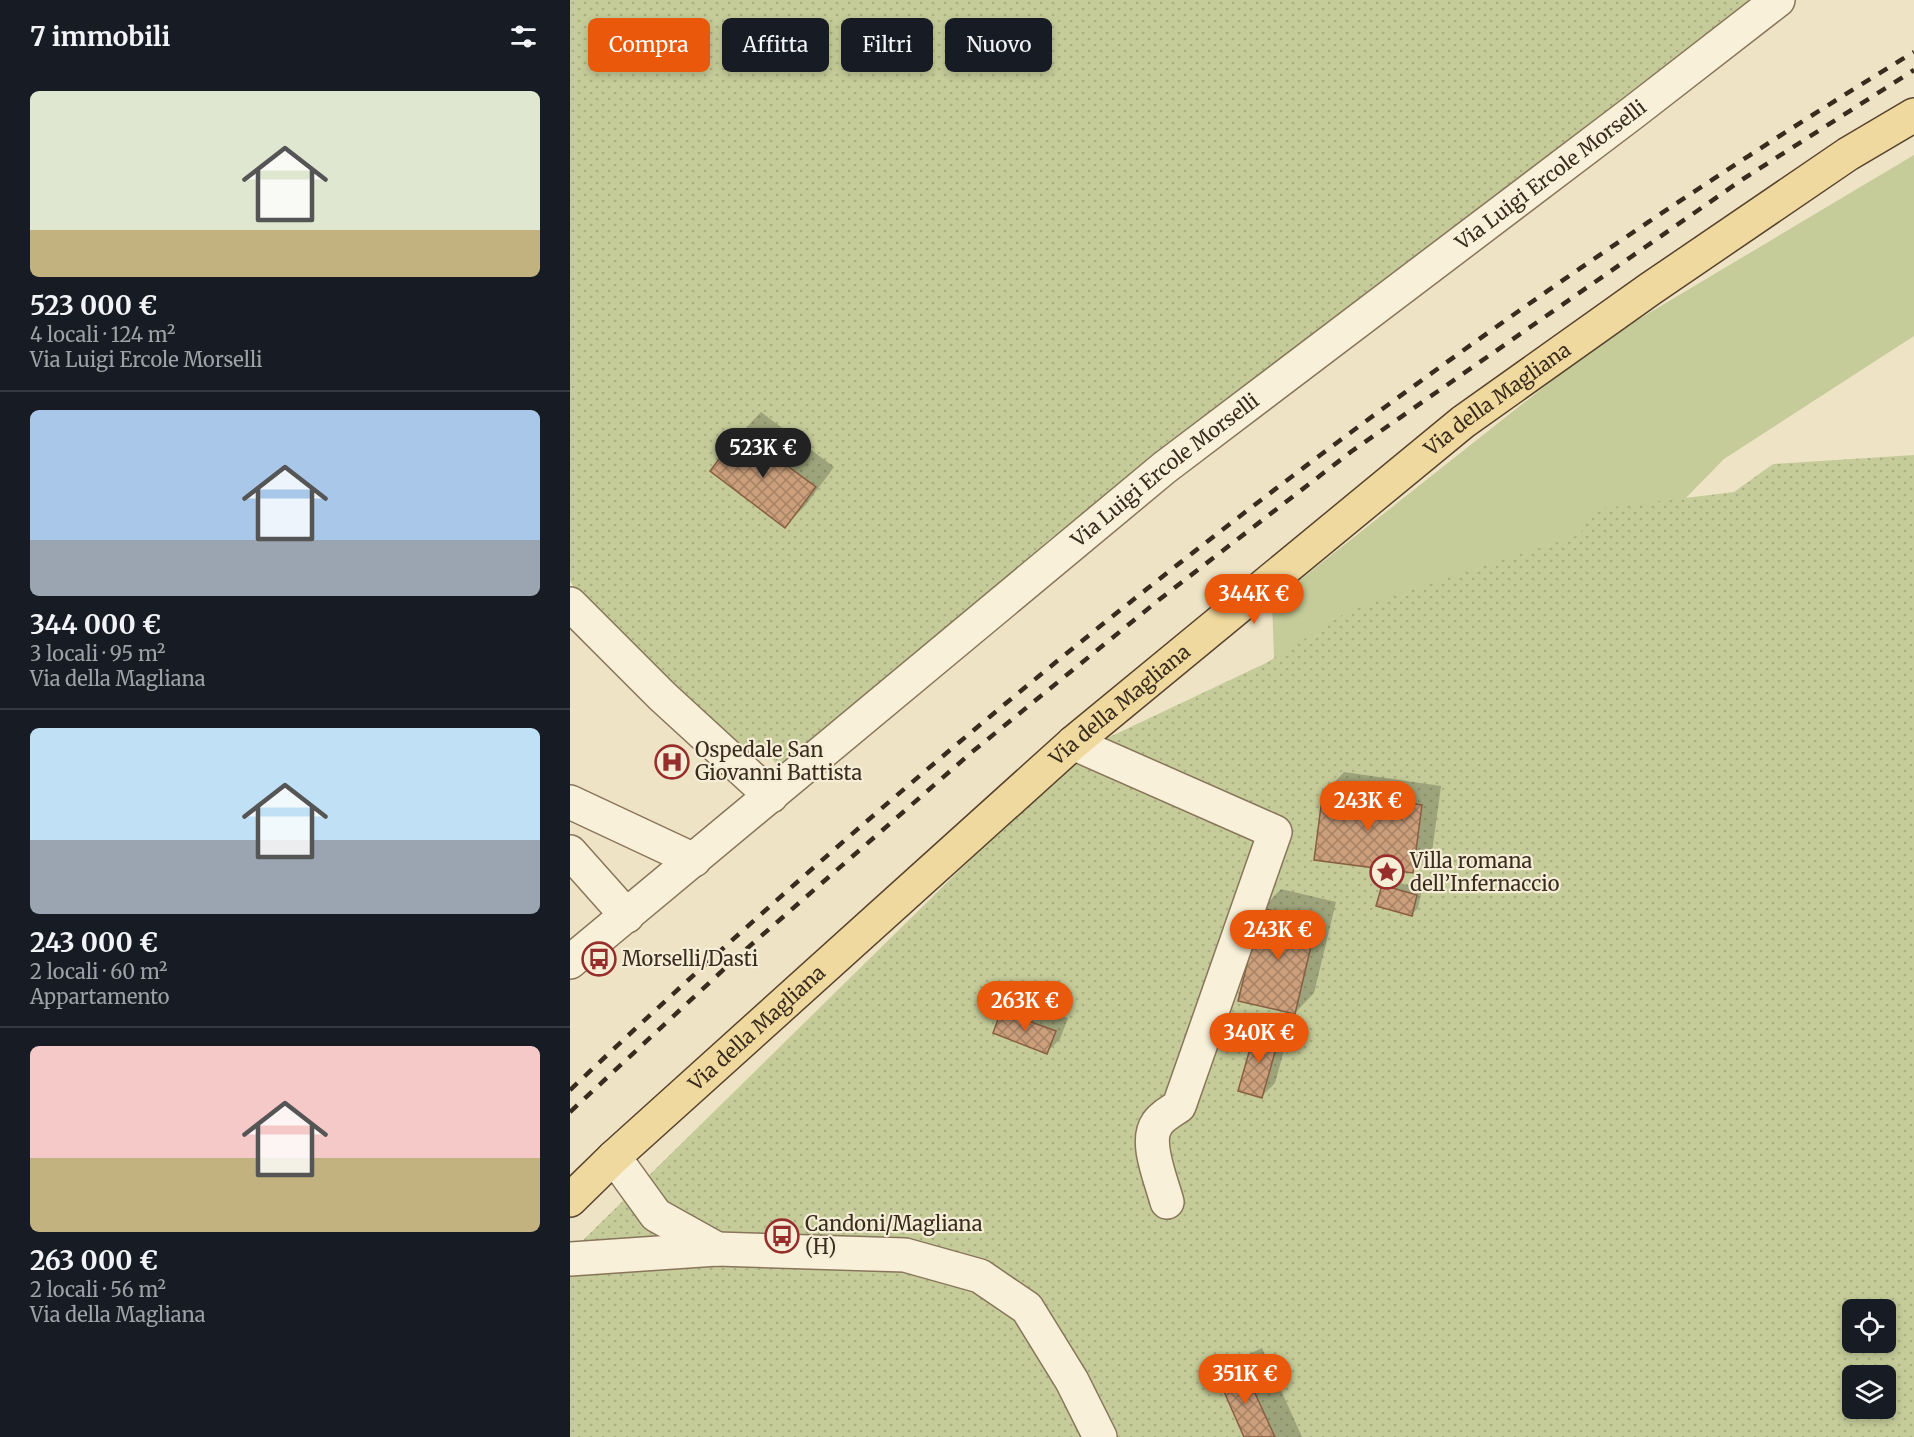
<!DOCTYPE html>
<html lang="it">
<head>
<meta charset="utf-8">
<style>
	body { margin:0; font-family:Merriweather,serif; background:#20242c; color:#f1f3f6; height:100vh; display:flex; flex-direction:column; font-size:22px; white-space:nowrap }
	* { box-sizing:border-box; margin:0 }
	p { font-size:20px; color:#9ea1a6 }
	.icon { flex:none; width:33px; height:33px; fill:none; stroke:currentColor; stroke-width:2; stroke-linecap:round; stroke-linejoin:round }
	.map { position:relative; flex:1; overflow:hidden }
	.side { display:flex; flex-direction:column; background:#171b24; width:570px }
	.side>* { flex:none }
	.banner { position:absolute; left:18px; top:18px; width:570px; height:54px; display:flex; gap:12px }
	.fabs { position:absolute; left:1272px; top:1299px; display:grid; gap:12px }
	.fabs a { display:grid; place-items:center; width:54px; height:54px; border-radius:9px; background:#171b24; box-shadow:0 3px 9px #0003; font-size:30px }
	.price { position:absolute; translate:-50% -51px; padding:0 14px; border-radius:21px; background:#ea580c; color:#fff; font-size:20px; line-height:39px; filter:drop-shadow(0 2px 3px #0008) }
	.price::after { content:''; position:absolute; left:50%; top:36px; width:18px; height:14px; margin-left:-9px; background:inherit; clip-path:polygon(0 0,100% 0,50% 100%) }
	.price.on { background:#222; color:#fff }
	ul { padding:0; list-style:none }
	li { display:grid; align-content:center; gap:12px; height:318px; padding:0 30px }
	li+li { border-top:2px solid #363941 }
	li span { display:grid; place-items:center; height:186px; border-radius:9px; color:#555 }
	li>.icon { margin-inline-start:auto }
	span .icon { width:108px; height:108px; fill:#fffc; stroke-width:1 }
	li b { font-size:26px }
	h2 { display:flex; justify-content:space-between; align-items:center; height:72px; padding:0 30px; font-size:26px }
	.chip { padding:0 21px; border-radius:9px; background:#171b24; box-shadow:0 3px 9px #0003; font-size:21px; line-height:54px }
	.chip.on { background:#ea580c; color:#fff }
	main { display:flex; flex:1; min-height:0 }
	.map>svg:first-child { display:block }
	.green { fill:#c5cc99 }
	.park { fill:url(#park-dots); fill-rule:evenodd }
	.shadow { fill:#0003 }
	.building { fill:url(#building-cross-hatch); stroke:#885f41; stroke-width:1.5 }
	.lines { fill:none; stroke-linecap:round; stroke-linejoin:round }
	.minor-casing { stroke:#89755b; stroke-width:36 }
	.major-casing { stroke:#57432f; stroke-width:36 }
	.minor { stroke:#f8f0d8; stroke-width:33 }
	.major { stroke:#f0d99e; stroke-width:33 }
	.rail { stroke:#392c1f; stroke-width:4.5; stroke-dasharray:10 10; stroke-linecap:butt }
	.labels { text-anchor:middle; stroke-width:4.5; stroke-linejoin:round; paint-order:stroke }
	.street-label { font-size:20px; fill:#392c1f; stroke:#f5edd5 }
	.poi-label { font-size:20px; fill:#392c1f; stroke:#f5edd5; text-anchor:start }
</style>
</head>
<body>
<main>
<section class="side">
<h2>7 immobili<svg class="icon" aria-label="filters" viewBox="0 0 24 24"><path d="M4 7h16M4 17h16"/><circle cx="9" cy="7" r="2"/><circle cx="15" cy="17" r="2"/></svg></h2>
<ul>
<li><span style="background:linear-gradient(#dfe7d0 75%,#c2b280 0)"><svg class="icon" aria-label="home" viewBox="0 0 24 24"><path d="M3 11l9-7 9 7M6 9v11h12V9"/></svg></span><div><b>523 000 €</b><p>4 locali · 124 m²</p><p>Via Luigi Ercole Morselli</p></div></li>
<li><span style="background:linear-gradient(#a9c7e8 70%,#9aa5b1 0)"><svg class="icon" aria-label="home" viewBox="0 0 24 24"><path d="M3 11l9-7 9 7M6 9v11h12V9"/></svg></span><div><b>344 000 €</b><p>3 locali · 95 m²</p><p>Via della Magliana</p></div></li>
<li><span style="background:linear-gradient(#bfe0f5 60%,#9aa5b1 0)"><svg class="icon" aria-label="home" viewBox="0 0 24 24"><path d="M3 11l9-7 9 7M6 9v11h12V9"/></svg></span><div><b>243 000 €</b><p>2 locali · 60 m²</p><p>Appartamento</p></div></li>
<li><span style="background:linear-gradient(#f6c9c9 60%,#c2b280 0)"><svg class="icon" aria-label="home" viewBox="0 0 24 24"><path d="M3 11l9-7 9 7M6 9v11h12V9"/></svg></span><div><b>263 000 €</b><p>2 locali · 56 m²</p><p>Via della Magliana</p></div></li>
</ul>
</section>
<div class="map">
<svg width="1344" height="1437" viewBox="0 0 1344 1437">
	<defs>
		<pattern id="park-dots" width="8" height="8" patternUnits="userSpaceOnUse" patternTransform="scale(1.5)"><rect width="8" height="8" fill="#c5cc99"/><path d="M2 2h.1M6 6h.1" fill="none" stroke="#aaaf83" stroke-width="1.8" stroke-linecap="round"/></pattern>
		<pattern id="building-cross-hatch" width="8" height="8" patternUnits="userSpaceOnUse" patternTransform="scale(1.5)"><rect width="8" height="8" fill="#cb9f7c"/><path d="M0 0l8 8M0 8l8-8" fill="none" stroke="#a68265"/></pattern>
	</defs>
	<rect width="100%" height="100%" fill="#eee3c5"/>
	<!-- green -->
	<path class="green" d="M1344,155V336L1154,459L1026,590L706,713L702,602L1032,341Z"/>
	<!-- park -->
	<path class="park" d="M0,0H1183L1126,45L480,539L383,628L210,767L200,757L162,746L25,620L0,581Z
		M1344,455V1437H0V1253L512,750L696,663L783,608L1009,535L1025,509L1164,492L1203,464ZM1282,1310H1316V1342H1282ZM1282,1376H1316V1408H1282Z"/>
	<!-- shadow -->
	<path class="shadow" d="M191,412L264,467L235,506L215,526L142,471L172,432Z
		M774,772L871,786L862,852L842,872L755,792Z
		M819,880L852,889L848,908L842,914L813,886Z
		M711,889L766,902L744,993L725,1013L692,909Z
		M445,999L498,1018L490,1039L477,1052L425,1033L433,1011Z
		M699,1019L721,1025L705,1083L692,1096L686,1032Z
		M692,1348L732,1437H676L649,1378L669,1359Z"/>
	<!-- building -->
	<path class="building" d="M170,431L246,487L215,528L140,471Z
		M753,791L852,805L843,873L744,860Z
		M812,885L847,895L842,916L806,906Z
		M691,908L747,921L725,1014L668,1001Z
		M431,1011L486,1031L477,1054L423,1033Z
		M685,1031L709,1038L692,1098L668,1091Z
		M673,1367L705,1437H674L648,1378Z"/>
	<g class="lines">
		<defs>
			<g id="minor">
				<path d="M0,604L92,696L201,796"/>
				<path d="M503,743L705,832L609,1106C602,1111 591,1117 587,1124C574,1142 592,1182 597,1202"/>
				<path d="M0,802L124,860"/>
				<path d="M0,852L57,916"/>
				<path id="s1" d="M0,962L594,468L1065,111L1208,0"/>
				<path d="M44,1157L86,1215L147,1249"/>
				<path d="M0,1259L147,1249L335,1255L410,1276L457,1308L502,1381L530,1437"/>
			</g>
			<g id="major">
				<path id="s2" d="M0,1200L44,1157L503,743L893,422L1080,289L1278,154L1344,115"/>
			</g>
		</defs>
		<!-- minor casing -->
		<use href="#minor" class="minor-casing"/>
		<!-- major casing -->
		<use href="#major" class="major-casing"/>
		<!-- minor -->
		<use href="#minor" class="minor"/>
		<!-- major -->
		<use href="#major" class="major"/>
		<!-- rail -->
		<path class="rail" d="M0,1090C411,701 860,347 1344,52
			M0,1112L166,958L402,752L590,599L782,451L1173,179L1344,70"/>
	</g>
	<!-- icons -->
	<defs>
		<symbol id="hospital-ring" viewBox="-11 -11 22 22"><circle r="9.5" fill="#f5edd5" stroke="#972e2c" stroke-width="1.5"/><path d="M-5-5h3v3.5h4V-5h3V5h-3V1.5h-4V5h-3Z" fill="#972e2c"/></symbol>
		<symbol id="sight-ring" viewBox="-11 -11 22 22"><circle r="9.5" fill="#f5edd5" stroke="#972e2c" stroke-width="1.5"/><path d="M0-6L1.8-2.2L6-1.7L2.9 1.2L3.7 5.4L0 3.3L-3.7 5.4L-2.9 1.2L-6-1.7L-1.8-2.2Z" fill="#972e2c"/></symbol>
		<symbol id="bus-ring" viewBox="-11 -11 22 22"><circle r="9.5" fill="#f5edd5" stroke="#972e2c" stroke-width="1.5"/><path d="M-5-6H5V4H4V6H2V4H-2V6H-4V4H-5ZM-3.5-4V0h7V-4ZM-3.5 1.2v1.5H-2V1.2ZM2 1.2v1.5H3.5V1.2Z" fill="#972e2c"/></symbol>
	</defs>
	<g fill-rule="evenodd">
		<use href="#hospital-ring" x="83" y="743" width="38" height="38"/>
		<use href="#sight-ring" x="798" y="853" width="38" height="38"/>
		<use href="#bus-ring" x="10" y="940" width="38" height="38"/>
		<use href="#bus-ring" x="193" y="1217" width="38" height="38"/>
	</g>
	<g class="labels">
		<!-- street labels -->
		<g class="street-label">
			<text dy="7" stroke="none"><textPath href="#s1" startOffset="1258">Via Luigi Ercole Morselli</textPath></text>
			<text dy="7" stroke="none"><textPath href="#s2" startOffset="1226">Via della Magliana</textPath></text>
			<text dy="7" stroke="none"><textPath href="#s1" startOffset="772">Via Luigi Ercole Morselli</textPath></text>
			<text dy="7" stroke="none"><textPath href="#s2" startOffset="740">Via della Magliana</textPath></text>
			<text dy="7" stroke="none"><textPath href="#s2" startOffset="254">Via della Magliana</textPath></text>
		</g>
		<!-- poi labels -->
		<g class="poi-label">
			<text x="125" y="757">Ospedale San<tspan x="125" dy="23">Giovanni Battista</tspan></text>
			<text x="840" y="868">Villa romana<tspan x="840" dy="23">dell’Infernaccio</tspan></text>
			<text x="52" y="966">Morselli/Dasti</text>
			<text x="235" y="1231">Candoni/Magliana<tspan x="235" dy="23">(H)</tspan></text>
		</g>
	</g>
</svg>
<div class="fabs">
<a><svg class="icon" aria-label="locate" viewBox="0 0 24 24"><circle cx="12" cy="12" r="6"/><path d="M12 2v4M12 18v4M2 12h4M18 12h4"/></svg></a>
<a><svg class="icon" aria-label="layers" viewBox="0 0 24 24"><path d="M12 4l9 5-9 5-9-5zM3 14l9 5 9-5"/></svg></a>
</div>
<b class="price on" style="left:193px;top:479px">523K €</b>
<b class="price" style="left:684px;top:625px">344K €</b>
<b class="price" style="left:798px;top:832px">243K €</b>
<b class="price" style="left:708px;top:961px">243K €</b>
<b class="price" style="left:455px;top:1032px">263K €</b>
<b class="price" style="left:689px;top:1064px">340K €</b>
<b class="price" style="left:675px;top:1405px">351K €</b>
<div class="banner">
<a class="chip on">Compra</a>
<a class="chip">Affitta</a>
<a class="chip">Filtri</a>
<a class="chip">Nuovo</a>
</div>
</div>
</main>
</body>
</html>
